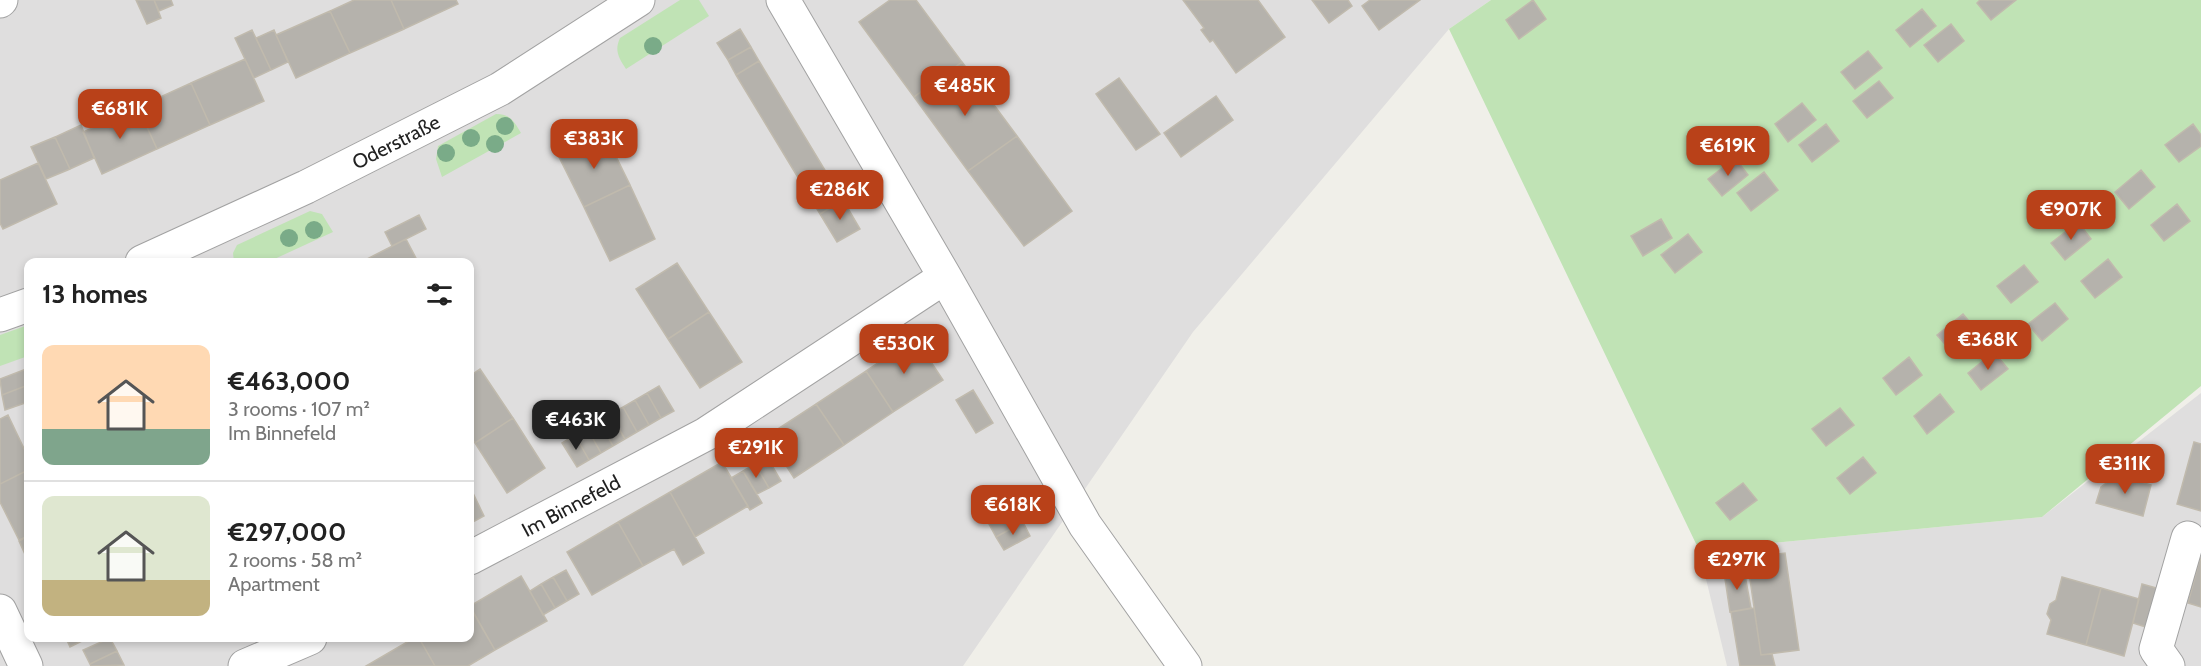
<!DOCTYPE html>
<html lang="en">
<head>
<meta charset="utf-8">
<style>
	body { margin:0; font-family:Cabin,sans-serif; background:#f6f6f6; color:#222; height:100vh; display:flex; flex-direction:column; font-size:22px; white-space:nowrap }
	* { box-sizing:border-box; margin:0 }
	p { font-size:20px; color:#767676 }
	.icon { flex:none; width:33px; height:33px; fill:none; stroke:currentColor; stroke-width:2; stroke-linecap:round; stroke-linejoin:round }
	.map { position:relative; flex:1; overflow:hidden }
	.side { position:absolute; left:24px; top:258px; width:450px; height:384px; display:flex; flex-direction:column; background:#fff; border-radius:12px; box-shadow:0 3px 9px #0003 }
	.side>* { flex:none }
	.price { position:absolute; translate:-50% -51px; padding:0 14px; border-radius:12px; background:#b94119; color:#fff; font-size:20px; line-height:39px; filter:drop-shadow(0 2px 3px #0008) }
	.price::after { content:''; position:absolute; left:50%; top:36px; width:18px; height:14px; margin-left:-9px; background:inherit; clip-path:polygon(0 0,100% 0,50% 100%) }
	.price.on { background:#222; color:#fff }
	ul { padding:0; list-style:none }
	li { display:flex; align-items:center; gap:18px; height:150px; padding:0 18px }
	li+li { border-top:2px solid #e0e0e0 }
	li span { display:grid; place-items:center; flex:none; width:168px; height:120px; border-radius:12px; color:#555 }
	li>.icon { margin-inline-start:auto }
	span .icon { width:72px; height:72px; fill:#fffc; stroke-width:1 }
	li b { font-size:26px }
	h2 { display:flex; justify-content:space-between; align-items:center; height:72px; padding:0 18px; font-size:26px }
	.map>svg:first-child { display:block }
	.residential { fill:#dfdede; fill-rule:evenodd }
	.grass { fill:#c0e3b5 }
	.building { fill:#b5b2ac; stroke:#c0baad; stroke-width:1.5 }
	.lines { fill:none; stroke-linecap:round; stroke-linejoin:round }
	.street-casing { stroke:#a2a2a2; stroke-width:35 }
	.street { stroke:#fff; stroke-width:33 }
	.tree { fill:#7aab88 }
	.labels { text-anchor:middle; stroke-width:6; stroke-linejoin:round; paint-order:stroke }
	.street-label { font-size:20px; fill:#212121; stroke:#fff }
</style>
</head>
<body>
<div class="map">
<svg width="2201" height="666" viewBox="0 0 2201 666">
	<rect width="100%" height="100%" fill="#f0efe9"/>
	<!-- residential -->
	<path class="residential" d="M0,0H1491L1449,29L1193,332L963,666H0ZM28,262H470V638H28Z
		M2201,393V666H1727L1699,550L2042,517Z"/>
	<!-- grass -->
	<path class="grass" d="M680,0H699L709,16L626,69C619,58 614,51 620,38Z
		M1491,0H2201V386L2042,517L1699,550L1449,29Z
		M496,114C510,114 514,121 521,133L442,177L436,159L438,146Z
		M310,211L322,214L333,232L268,262H234L233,253L237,245Z
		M28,325V356L0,366V335Z"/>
	<!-- building -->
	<path class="building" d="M136,0H154L161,18L147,24Z
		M154,0H171L173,5L159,11Z
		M354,0H391L404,29L350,53L330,11Z
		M391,0H456L458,4L404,29Z
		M890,0H916L962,62L914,97L859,22Z
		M1183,0H1258L1285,37L1236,73L1213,40L1210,42L1201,30L1204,28Z
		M1312,0H1348L1352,6L1329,23Z
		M1370,0H1420L1379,30L1362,6Z
		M1533,0L1546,19L1519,39L1506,20Z
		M1980,0H2016L1991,20L1977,3Z
		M1922,9L1936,26L1910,47L1896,30Z
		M330,11L350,53L296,78L276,35Z
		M1951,24L1964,41L1938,62L1924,45Z
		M740,29L751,47L728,60L717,43Z
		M252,30L271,70L254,78L235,38Z
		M274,30L288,62L271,70L256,38Z
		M751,47L759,61L736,75L728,60Z
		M1868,51L1882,68L1855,89L1841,72Z
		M245,59L264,101L210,125L191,83Z
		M759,61L843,200L820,214L736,75Z
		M962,62L1017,136L968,171L914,97Z
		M1119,78L1160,134L1136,150L1096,94Z
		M1879,81L1893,98L1867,118L1853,101Z
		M191,83L210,125L157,149L138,107Z
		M1216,96L1233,120L1181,157L1164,133Z
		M1802,103L1816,120L1788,142L1775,124Z
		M138,107L157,149L102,174L83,132Z
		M1826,124L1839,141L1812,162L1799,145Z
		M2193,124L2201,135V146L2179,162L2165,145Z
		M81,125L94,158L70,169L55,137Z
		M604,132L630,185L584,207L558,155Z
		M1017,136L1072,211L1024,246L968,171Z
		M55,137L70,169L46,179L31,147Z
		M1735,158L1748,175L1722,196L1708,179Z
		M38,163L57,204L3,229L0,223V180Z
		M2141,170L2155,187L2129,209L2115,192Z
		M1764,172L1778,190L1751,211L1737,193Z
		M630,185L655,239L610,261L584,207Z
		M843,200L860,229L837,242L820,214Z
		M2177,204L2190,221L2164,241L2151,225Z
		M419,215L426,229L392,246L385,232Z
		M1661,219L1672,238L1643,256L1631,236Z
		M2078,222L2091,239L2065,260L2051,243Z
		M1688,234L1702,252L1675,273L1661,255Z
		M406,239L418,262H366L365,260Z
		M2108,259L2122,277L2095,298L2081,281Z
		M677,263L709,312L668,339L636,289Z
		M2024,265L2038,282L2011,303L1997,286Z
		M2055,303L2068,319L2042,341L2028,324Z
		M709,312L742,362L700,388L668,339Z
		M1963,314L1977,331L1951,351L1937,335Z
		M915,338L943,380L893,412L866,371Z
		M1994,352L2008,369L1981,390L1968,373Z
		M1909,357L1922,375L1896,395L1883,378Z
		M26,369L28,385L2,395L0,379Z
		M480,369L513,418L475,443L470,436V376Z
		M866,371L893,412L844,445L816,404Z
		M28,385V402L5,410L2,395Z
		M659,386L674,411L661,418L647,393Z
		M973,390L993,423L976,433L956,400Z
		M647,393L661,418L649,425L635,400Z
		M1940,394L1954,412L1927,434L1914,416Z
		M635,400L649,425L637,432L623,407Z
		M604,403L610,414L587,428L579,417Z
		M816,404L844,445L794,478L767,436Z
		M623,407L637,432L625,439L610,414Z
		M1840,408L1854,425L1826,446L1812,429Z
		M610,414L625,439L613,446L599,421Z
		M8,415L28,457V470L0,484V419Z
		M513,418L545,468L507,493L475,443Z
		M599,421L613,446L601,453L587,428Z
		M587,428L601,453L589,460L575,435Z
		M575,435L589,460L577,467L562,443Z
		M2194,442L2201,444V511L2177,504Z
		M767,457L781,481L769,488L755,464Z
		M1863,457L1876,473L1850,494L1837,478Z
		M722,462L748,506L695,537L670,492Z
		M755,464L769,488L757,494L743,471Z
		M28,470V536L19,540L0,502V484Z
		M743,471L762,503L750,510L731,478Z
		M2117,475L2151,485L2143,516L2096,503L2101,487Z
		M1743,483L1757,500L1730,520L1716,503Z
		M472,491L484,516L471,523L470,492Z
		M670,492L704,553L683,565L674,549L643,566L618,522Z
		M1007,496L1015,509L989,524L981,511Z
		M1015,509L1023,522L996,537L989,524Z
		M618,522L643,566L592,595L567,552Z
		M1023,522L1030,536L1004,550L996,537Z
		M28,536V561L19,541Z
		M1785,553L1799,650L1761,655L1747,559Z
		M2200,558H2201V607L2188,603Z
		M1738,569L1739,576L1745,575L1751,608L1730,612L1724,572Z
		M566,570L579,594L567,601L553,577Z
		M521,576L547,621L495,650L470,606Z
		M553,577L567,601L555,608L541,584Z
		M2062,577L2101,588L2086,645L2047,634L2051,620L2047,614L2050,604L2056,600Z
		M541,584L555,608L543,615L530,591Z
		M2142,584L2160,589L2149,628L2133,623Z
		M2101,588L2139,599L2124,656L2086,645Z
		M470,607L495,650L468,666H435L419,638H470Z
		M1754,608L1761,655L1772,654L1775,666H1740L1731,612Z
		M66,638H88L70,647Z
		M110,638L117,651L90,664L83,650Z
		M414,638H419L435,666H366Z
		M117,651L124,665L91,666L90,664Z"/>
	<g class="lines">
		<defs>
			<path id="street" d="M783,0L945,277L1085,525L1185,666
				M0,1L1,0
				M142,262L306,187L500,89L638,0
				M0,315L28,305
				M470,558L706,434L945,277
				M0,611L26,666
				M245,666L310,638
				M2168,666L2156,649L2188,538"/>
		</defs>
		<!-- street casing -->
		<use href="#street" class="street-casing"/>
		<!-- street -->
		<use href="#street" class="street"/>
	</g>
	<!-- trees -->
	<g class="tree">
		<circle cx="653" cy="46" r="9"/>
		<circle cx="505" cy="126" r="9"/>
		<circle cx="471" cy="138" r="9"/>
		<circle cx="495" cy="144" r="9"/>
		<circle cx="446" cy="153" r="9"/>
		<circle cx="314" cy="230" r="9"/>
		<circle cx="289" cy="238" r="9"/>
	</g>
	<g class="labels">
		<!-- street labels -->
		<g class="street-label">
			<text transform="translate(396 142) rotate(-27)" y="7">Oderstraße</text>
			<text transform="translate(571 506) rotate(-28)" y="7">Im Binnefeld</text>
		</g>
	</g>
</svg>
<b class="price" style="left:965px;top:117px">€485K</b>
<b class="price" style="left:120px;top:140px">€681K</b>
<b class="price" style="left:594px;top:170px">€383K</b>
<b class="price" style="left:1728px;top:177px">€619K</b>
<b class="price" style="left:840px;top:221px">€286K</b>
<b class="price" style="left:2071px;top:241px">€907K</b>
<b class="price" style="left:1988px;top:371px">€368K</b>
<b class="price" style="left:904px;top:375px">€530K</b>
<b class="price on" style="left:576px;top:451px">€463K</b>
<b class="price" style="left:756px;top:479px">€291K</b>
<b class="price" style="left:2125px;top:495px">€311K</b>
<b class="price" style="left:1013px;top:536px">€618K</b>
<b class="price" style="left:1737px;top:591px">€297K</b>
<section class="side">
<h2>13 homes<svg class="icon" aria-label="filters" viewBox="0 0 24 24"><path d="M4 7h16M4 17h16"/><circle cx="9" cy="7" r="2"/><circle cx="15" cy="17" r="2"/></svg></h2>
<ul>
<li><span style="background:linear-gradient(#ffd9b3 70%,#7fa58c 0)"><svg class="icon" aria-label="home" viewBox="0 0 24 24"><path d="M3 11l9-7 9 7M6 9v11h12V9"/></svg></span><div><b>€463,000</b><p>3 rooms · 107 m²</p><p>Im Binnefeld</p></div></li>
<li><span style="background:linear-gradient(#dfe7d0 70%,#c2b280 0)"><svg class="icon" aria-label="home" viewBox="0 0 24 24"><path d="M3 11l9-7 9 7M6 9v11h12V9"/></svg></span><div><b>€297,000</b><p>2 rooms · 58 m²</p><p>Apartment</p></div></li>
</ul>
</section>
</div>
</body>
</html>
